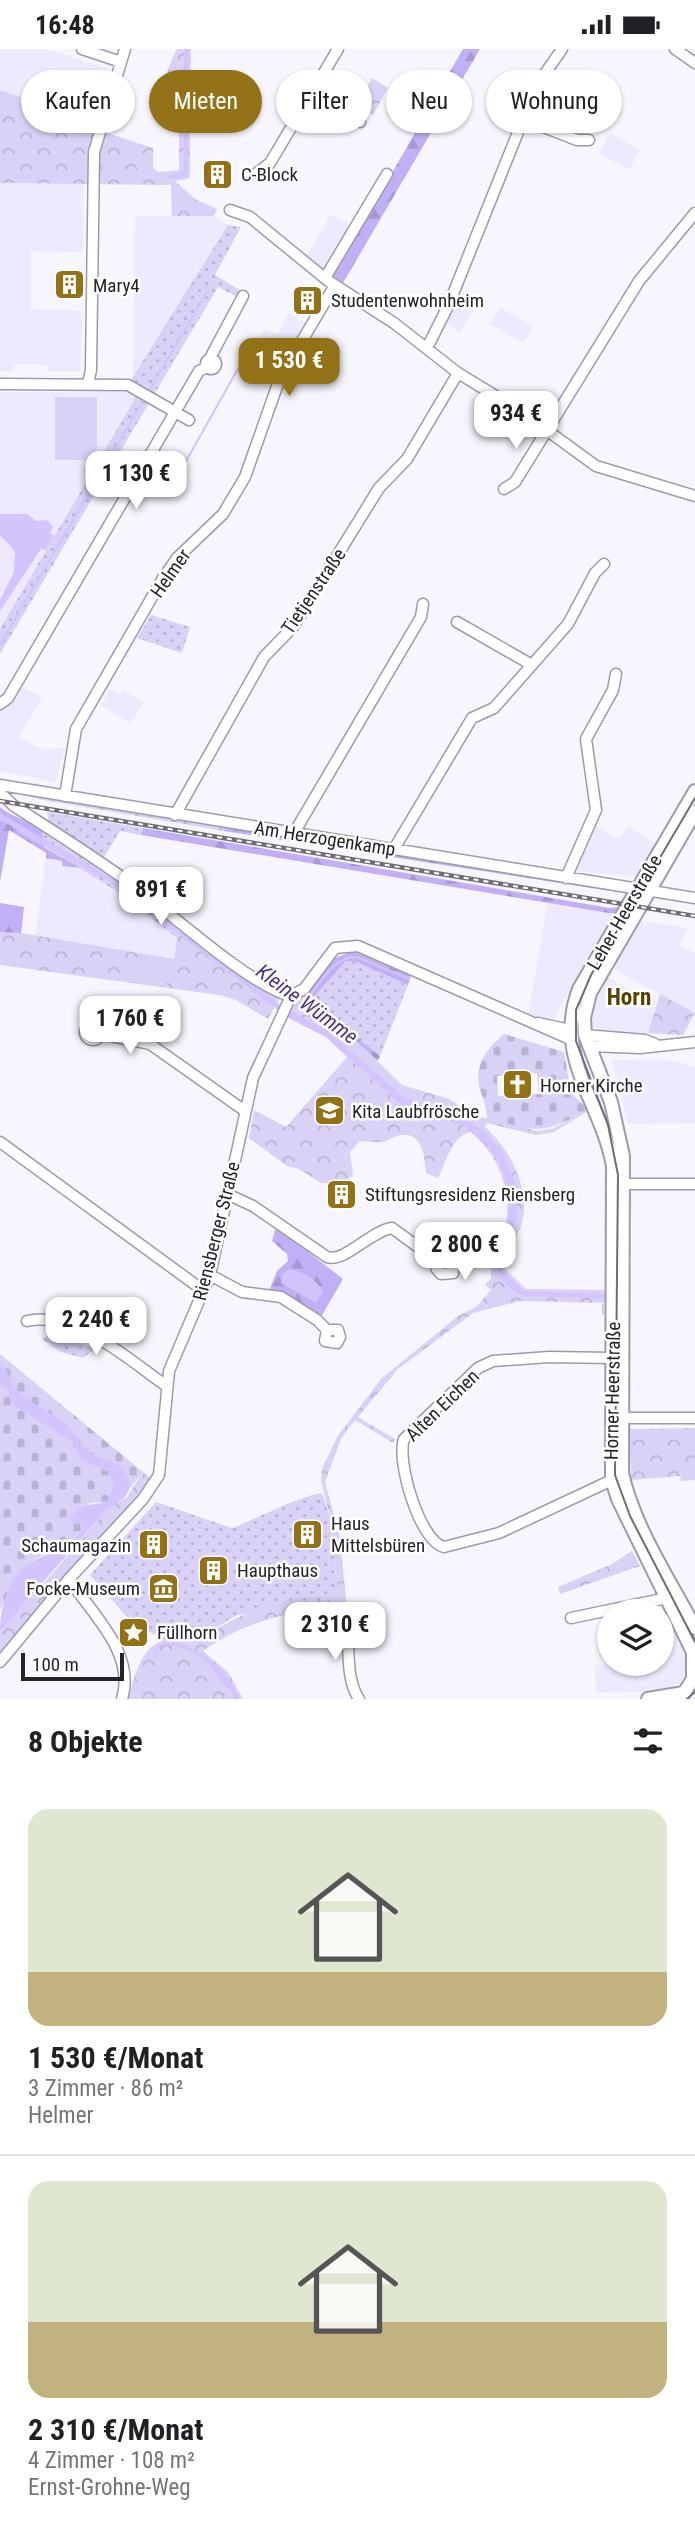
<!DOCTYPE html>
<html lang="de">
<head>
<meta charset="utf-8">
<style>
	body { margin:0; font-family:"Roboto Condensed",sans-serif; background:#f6f6f6; color:#202124; height:100vh; display:flex; flex-direction:column; font-size:26px; white-space:nowrap }
	* { box-sizing:border-box; margin:0 }
	p { font-size:23px; color:#757577 }
	.icon { flex:none; width:38px; height:38px; fill:none; stroke:currentColor; stroke-width:2; stroke-linecap:round; stroke-linejoin:round }
	.map { position:relative; height:1650px; overflow:hidden }
	.side { display:flex; flex-direction:column; background:#fff; flex:1 }
	.side>* { flex:none }
	.top-card { position:absolute; left:21px; top:21px; width:654px; height:63px; display:flex; gap:14px }
	.tools { position:absolute; left:597px; top:1550px; display:grid; gap:14px }
	.tools a { display:grid; place-items:center; width:77px; height:77px; border-radius:50%; background:#fff; box-shadow:0 2px 5px #0004; font-size:35px }
	.scale { position:absolute; left:21px; bottom:18px; width:103px; box-sizing:border-box; padding-left:7px; border:4px solid #24232a; border-top:0; font-size:19px; line-height:24px; white-space:nowrap; color:#24232a; -webkit-text-stroke:5px #fff; paint-order:stroke }
	.price { position:absolute; translate:-50% -60px; padding:0 16px; border-radius:14px; background:#fff; color:#222; font-size:23px; line-height:46px; filter:drop-shadow(0 2px 4px #0008) }
	.price::after { content:''; position:absolute; left:50%; top:42px; width:21px; height:16px; margin-left:-10px; background:inherit; clip-path:polygon(0 0,100% 0,50% 100%) }
	.price.on { background:#927117; color:#fff }
	ul { padding:0; list-style:none }
	li { display:grid; align-content:center; gap:14px; height:371px; padding:0 28px }
	li+li { border-top:2px solid #e0e0e0 }
	li span { display:grid; place-items:center; height:217px; border-radius:21px; color:#555 }
	li>.icon { margin-inline-start:auto }
	span .icon { width:126px; height:126px; fill:#fffc; stroke-width:1 }
	li b { font-size:30px }
	h2 { display:flex; justify-content:space-between; align-items:center; height:84px; padding:0 28px; font-size:30px }
	.pill { padding:0 24px; border-radius:32px; background:#fff; box-shadow:0 2px 5px #0004; font-size:24px; line-height:63px }
	.pill.on { background:#927117; color:#fff }
	.status { display:flex; justify-content:space-between; align-items:center; height:49px; padding:0 35px; background:#fff; direction:ltr }
	.status svg { height:19px; fill:currentColor }
	.map>svg:first-child { display:block }
	.built { fill:#eee9fe }
	.grass { fill:url(#grass-dots) }
	.forest { fill:url(#forest-firs) }
	.cemetery { fill:url(#cemetery-stones); fill-rule:evenodd }
	.park { fill:url(#park-crowns) }
	.pitch { fill:#d9d1f6 }
	.water { fill:#d3c4fd }
	.lines { fill:none; stroke-linecap:round; stroke-linejoin:round }
	.stream { stroke:#d3c4fd; stroke-width:2 }
	.minor-casing { stroke:#9e9aac; stroke-width:13 }
	.major-casing { stroke:#9e9aac; stroke-width:16 }
	.minor { stroke:#fff; stroke-width:10 }
	.major { stroke:#fff; stroke-width:12 }
	.tram { stroke:#6f6e75; stroke-width:2 }
	.rail-casing { stroke:#6f6e75; stroke-width:4.5 }
	.rail { stroke:#fff; stroke-width:2; stroke-dasharray:5; stroke-linecap:butt }
	.labels { text-anchor:middle; stroke-width:5; stroke-linejoin:round; paint-order:stroke }
	.poi-label { font-size:19px; fill:#24232a; stroke:#fff; text-anchor:start }
	.street-label { font-size:19px; fill:#24232a; stroke:#fff }
	.water-label { font-size:21px; font-style:italic; fill:#503484; stroke:#fff }
	.quarter-label { font-size:23px; font-weight:bold; fill:#584100; stroke:#fff }
</style>
</head>
<body>
<div class="status"><b>16:48</b><svg viewBox="0 0 49 12"><path d="M0 12V9h3v3zM5 12V6h3v6zM10 12V3h3v9zM15 12V0h3v12zM26 1h20v11H26zM47 4h2v5h-2z"/></svg></div>
<div class="map">
<svg width="695" height="1650" viewBox="0 0 695 1650">
	<defs>
		<pattern id="grass-dots" width="8" height="8" patternUnits="userSpaceOnUse" patternTransform="scale(1.75)"><rect width="8" height="8" fill="#d9d1f6"/><path d="M2 2h.1M6 6h.1" fill="none" stroke="#bab3d3" stroke-width="1.8" stroke-linecap="round"/></pattern>
		<pattern id="forest-firs" width="22" height="20" patternUnits="userSpaceOnUse" patternTransform="scale(1.75)"><rect width="22" height="20" fill="#c2b0f6"/><path d="M5 1l3.5 6h-7zM16 11l3.5 6h-7z" fill="#a797d3"/></pattern>
		<pattern id="cemetery-stones" width="16" height="16" patternUnits="userSpaceOnUse" patternTransform="scale(1.75)"><rect width="16" height="16" fill="#d9d1f6"/><path d="M2 7V4a2 2 0 0 1 4 0v3zM10 15v-3a2 2 0 0 1 4 0v3z" fill="#bab3d3"/></pattern>
		<pattern id="park-crowns" width="20" height="18" patternUnits="userSpaceOnUse" patternTransform="scale(1.75)"><rect width="20" height="18" fill="#d9d1f6"/><path d="M2 6a3 3 0 1 1 6 0M12 15a3 3 0 1 1 6 0" fill="none" stroke="#bab3d3"/></pattern>
	</defs>
	<rect width="100%" height="100%" fill="#f7f5fd"/>
	<!-- built -->
	<path class="built" d="M0,0H47L109,20L91,72L0,41Z
		M610,84L640,101L629,121L599,104Z
		M0,134L84,135L83,203L31,202V260L83,262L80,322H47V316H14V322H0Z
		M331,165L351,176L324,222L306,209Z
		M135,167H213L228,176L136,326H133Z
		M459,247L476,257L460,283L446,274Z
		M500,259L533,278L523,294L490,275Z
		M289,264L305,274L276,323L249,308L265,280L277,286Z
		M0,343H131L134,350L0,580Z
		M16,635L42,648L19,688L42,700L65,699L56,733L0,722V658L3,659Z
		M110,640L120,645L123,641L144,654L131,674L101,657Z
		M596,777L619,790L628,777L656,795L637,827L574,822Z
		M46,809L62,812V817L80,819L150,868L177,889L174,911L35,887Z
		M548,852L615,865L553,971L528,966Z
		M641,872L688,879L679,896L695,904V964L613,920Z
		M608,928L631,942L656,951L648,984L615,983L592,978L597,944Z
		M612,1011L674,1012L695,1018V1074L628,1075Z
		M670,1572L685,1598L687,1618L682,1634L665,1642L596,1644L595,1616L662,1615V1574Z"/>
	<!-- grass -->
	<path class="grass" d="M228,176L241,178L215,226L249,247L245,252L218,238L0,605V580L134,351L136,338L131,331Z
		M151,566L190,578L182,604L137,589Z
		M11,742L225,776L224,782L38,750Z
		M47,763L143,779L141,786L120,782L104,808L49,773Z
		M42,780L130,840L183,882L177,889L119,844L44,797Z
		M346,912H354L408,936L380,1007L309,952Z
		M52,1283L95,1300L83,1309L61,1303L42,1290Z
		M322,1444L330,1467L338,1550L296,1552L235,1567L208,1584L158,1587L134,1576L90,1526L156,1453L232,1479C261,1468 294,1449 322,1444Z"/>
	<!-- forest -->
	<path class="forest" d="M463,0H480L343,234L333,227Z
		M0,758C13,769 27,770 42,780L44,798L80,819L62,817V812L46,809V804L9,781L0,833Z
		M225,776L618,839L624,844L224,782Z
		M143,779L610,859L619,858L615,865L141,786Z
		M0,854L24,858L21,886L0,883Z
		M353,902L411,927L408,936L354,912H346L310,952L380,1007L378,1012C363,998 308,959 303,947L335,909Z
		M276,1178L343,1230L321,1268L269,1242L277,1222L288,1212L287,1205L272,1192Z"/>
	<!-- cemetery -->
	<path class="cemetery" d="M504,985L564,1003L571,1044L589,1061C542,1085 538,1084 487,1070C487,1058 482,1048 479,1037C475,1014 488,998 504,985ZM537,1024L539,1045L498,1047L497,1027Z
		M0,1305L143,1423L130,1439L112,1445L107,1453L89,1454L80,1474L83,1479C72,1500 46,1501 29,1515C15,1526 8,1545 0,1561Z"/>
	<!-- park -->
	<path class="park" d="M177,0H191L190,129L175,132L195,150L217,160L213,167H172L171,136L0,134V41L91,72L92,79L153,99V119L158,123L179,121V72L165,71C159,46 165,23 177,0Z
		M372,29L388,39L373,66L356,57Z
		M183,882L265,942L280,949L268,970L236,951L219,946L0,916V883L21,884L174,910L177,889Z
		M660,945L695,964L683,986L648,984Z
		M303,947L307,955L362,997L402,1036L449,1050L476,1067L537,1082L552,1080L589,1061L554,1083L536,1086L487,1074L485,1078C511,1101 532,1142 521,1178C518,1186 508,1195 503,1204L505,1220L526,1240L606,1241V1254L520,1252L473,1264L398,1320L358,1368L395,1390L393,1394L355,1371L341,1390L325,1433L340,1488L347,1560C335,1566 318,1562 304,1563C268,1567 233,1581 203,1602L229,1624L243,1650H128C134,1630 139,1603 159,1593L158,1587L208,1584L266,1554L338,1550L330,1467L321,1432L322,1420L337,1388L381,1330L458,1267L476,1258L491,1241L485,1236L491,1229V1192L499,1178L505,1177C513,1143 498,1104 470,1083C452,1088 446,1113 438,1129L426,1124C425,1107 422,1080 397,1087C392,1088 387,1093 381,1093C373,1094 367,1091 359,1093L350,1103L353,1126L344,1135L321,1134L299,1120L287,1117L249,1089L254,1061L286,1078L347,1008L326,988L287,968L292,958Z
		M695,1379V1431L681,1432L680,1427L631,1431L629,1380Z
		M143,1423L153,1431L149,1439L54,1539L0,1604V1582L11,1567L40,1539L109,1458L127,1448Z
		M632,1502L640,1517L560,1545L558,1538L612,1515Z"/>
	<!-- pitch -->
	<path class="pitch" d="M55,348H97V411H55Z
		M128,908L170,916L166,938L124,930Z"/>
	<!-- water -->
	<path class="water" d="M184,0H189L188,122L184,128L172,130L168,127L184,122Z
		M207,241L209,242L0,598V593Z
		M0,465H27L36,472L47,471L53,478L50,484L54,487L46,501L41,500L0,562V551L14,523L15,502L0,486Z
		M0,764L119,834L282,957L333,986L403,1048L463,1069L485,1083L502,1103L517,1138V1168L501,1206V1217L503,1223L524,1242L606,1245V1250L524,1247L510,1239L500,1229L495,1211L498,1195L508,1177L510,1143L499,1113L487,1096L464,1077L404,1058L326,988L287,968L110,833L18,783L17,780L0,771Z
		M290,1220C304,1224 315,1229 323,1242L316,1254L281,1234L282,1226Z
		M0,1316C10,1322 8,1329 14,1337C26,1353 47,1360 62,1372C74,1381 80,1396 91,1404C103,1413 120,1411 127,1426C135,1444 123,1451 109,1458L0,1582C0,1560 8,1528 29,1515C47,1503 73,1499 83,1479L80,1474L72,1475L71,1469C81,1453 90,1457 107,1453L114,1438L109,1423L83,1412L72,1393L14,1356L7,1339L0,1335Z
		M172,1593C200,1597 231,1624 239,1650H234L231,1641C219,1635 219,1625 210,1616C200,1606 174,1590 159,1599C157,1601 155,1604 152,1606L159,1595Z"/>
	<g class="lines">
		<!-- stream -->
		<path class="stream" d="M177,428L239,318
			M310,965L308,949C321,933 335,906 357,908L409,930
			M603,1265V1256"/>
		<defs>
			<path id="minor" d="M82,0L121,13
				M675,0L695,14
				M311,46L360,73
				M523,70L577,91H589
				M257,124L270,114L338,0
				M230,161L250,168L327,231L394,274L458,324L519,361L596,417L695,447
				M325,229L387,125
				M427,299L449,255L537,36L562,0
				M206 315a5 5 0 1 1 10 0a5 5 0 1 1-10 0Z
				M209,311L243,247
				M0,335L128,336L189,371
				M88,335L91,321L94,103L125,0
				M504,440L515,433L639,232L695,164
				M457,573L532,616
				M0,655L8,649L199,322L207,318
				M0,736L695,849
				M0,744L14,757C56,784 98,810 138,840C174,867 252,938 291,947
				M65,747L76,680L163,529L177,509L223,465L245,428L280,329L335,236
				M175,766L264,608L293,578L379,439L407,410L458,324
				M294,784L421,568L423,555
				M394,800L472,669L494,659L568,575L595,524L604,515
				M566,829L596,761L586,690L613,641L616,625
				M291,947L304,940L335,899L358,897L570,990
				M538,974L570,981
				M85 983a8 8 0 1 1 16 0a8 8 0 1 1-16 0Z
				M100,985L150,995L245,1062
				M585,986L645,991L655,995
				M589,997L640,999L695,993
				M0,1093L204,1242
				M624,1135H695
				M227,1145L253,1157L327,1208C345,1214 370,1182 392,1179L436,1211L442,1209L454,1217L453,1224L441,1225L436,1219V1211
				M210,1226L242,1243L281,1248L317,1271L327,1281H338L340,1288L337,1294L325,1292L327,1281
				M27,1272C74,1261 128,1310 165,1336
				M612,1309L549,1308L493,1312L478,1319L404,1390C396,1412 420,1493 444,1498L499,1484L612,1431
				M620,1369H695
				M69,1530C92,1565 136,1604 122,1650
				M344,1561C352,1589 343,1626 359,1650
				M571,1569L667,1549
				M0,1613L69,1530L143,1450L159,1426L169,1322L210,1226L253,1029L291,947"/>
			<path id="major" d="M695,763L590,944L584,969L585,986L611,1053L623,1107L622,1424C634,1478 669,1530 695,1579
				M648,1650L684,1644L693,1630V1603L618,1450L612,1431L613,1117C601,1052 553,1009 579,940L695,742"/>
		</defs>
		<!-- minor casing -->
		<use href="#minor" class="minor-casing"/>
		<!-- major casing -->
		<use href="#major" class="major-casing"/>
		<!-- minor -->
		<use href="#minor" class="minor"/>
		<!-- major -->
		<use href="#major" class="major"/>
		<!-- tram -->
		<path class="tram" d="M695,749L591,926L576,961V992L608,1076L618,1126L615,1426L630,1467L695,1593
			M687,1650L695,1643"/>
		<defs>
			<path id="rail" d="M0,752L695,867"/>
		</defs>
		<!-- rail casing -->
		<use href="#rail" class="rail-casing"/>
		<!-- rail -->
		<use href="#rail" class="rail"/>
	</g>
	<!-- icons -->
	<defs>
		<symbol id="building-square" viewBox="-11 -11 22 22"><rect x="-9" y="-9" width="18" height="18" rx="4" fill="#927117" stroke="#fff"/><path d="M-4-6H4V6H1V3H-1V6H-4ZM-2.5-4.3h1.7v1.8h-1.7ZM.8-4.3h1.7v1.8H.8ZM-2.5-1h1.7V.8h-1.7ZM.8-1h1.7V.8H.8Z" fill="#fff"/></symbol>
		<symbol id="church-square" viewBox="-11 -11 22 22"><rect x="-9" y="-9" width="18" height="18" rx="4" fill="#927117" stroke="#fff"/><path d="M-1.2-6h2.4v3.5h3.3v2.4h-3.3V6h-2.4V-.1h-3.3v-2.4h3.3Z" fill="#fff"/></symbol>
		<symbol id="school-square" viewBox="-11 -11 22 22"><rect x="-9" y="-9" width="18" height="18" rx="4" fill="#927117" stroke="#fff"/><path d="M0-5L7-2L0 1L-7-2ZM-4 1L0 2.5L4 1V4Q0 6-4 4Z" fill="#fff"/></symbol>
		<symbol id="museum-square" viewBox="-11 -11 22 22"><rect x="-9" y="-9" width="18" height="18" rx="4" fill="#927117" stroke="#fff"/><path d="M0-6L6-3V-2H-6V-3ZM-5-1h2V3h-2ZM-1-1h2V3h-2ZM3-1h2V3H3ZM-6 4H6V6H-6Z" fill="#fff"/></symbol>
		<symbol id="sight-square" viewBox="-11 -11 22 22"><rect x="-9" y="-9" width="18" height="18" rx="4" fill="#927117" stroke="#fff"/><path d="M0-6L1.8-2.2L6-1.7L2.9 1.2L3.7 5.4L0 3.3L-3.7 5.4L-2.9 1.2L-6-1.7L-1.8-2.2Z" fill="#fff"/></symbol>
	</defs>
	<g fill-rule="evenodd">
		<use href="#building-square" x="200" y="108" width="35" height="35"/>
		<use href="#building-square" x="52" y="218" width="35" height="35"/>
		<use href="#building-square" x="290" y="234" width="35" height="35"/>
		<use href="#church-square" x="500" y="1018" width="35" height="35"/>
		<use href="#school-square" x="312" y="1044" width="35" height="35"/>
		<use href="#building-square" x="324" y="1128" width="35" height="35"/>
		<use href="#building-square" x="290" y="1468" width="35" height="35"/>
		<use href="#building-square" x="136" y="1478" width="35" height="35"/>
		<use href="#building-square" x="196" y="1504" width="35" height="35"/>
		<use href="#museum-square" x="146" y="1522" width="35" height="35"/>
		<use href="#sight-square" x="116" y="1566" width="35" height="35"/>
	</g>
	<g class="labels">
		<!-- poi labels -->
		<g class="poi-label">
			<text x="241" y="132">C-Block</text>
			<text x="93" y="243">Mary4</text>
			<text x="331" y="258">Studentenwohnheim</text>
			<text x="540" y="1043">Horner Kirche</text>
			<text x="352" y="1069">Kita Laubfrösche</text>
			<text x="365" y="1152">Stiftungsresidenz Riensberg</text>
			<text x="331" y="1481">Haus<tspan x="331" dy="22">Mittelsbüren</tspan></text>
			<text x="131" y="1503" text-anchor="end">Schaumagazin</text>
			<text x="237" y="1528">Haupthaus</text>
			<text x="140" y="1546" text-anchor="end">Focke-Museum</text>
			<text x="157" y="1590">Füllhorn</text>
		</g>
		<!-- street labels -->
		<g class="street-label">
			<text transform="translate(170 524) rotate(-55)" y="7">Helmer</text>
			<text transform="translate(313 542) rotate(-56)" y="7">Tietjenstraße</text>
			<text transform="translate(325 789) rotate(9)" y="7">Am Herzogenkamp</text>
			<text transform="translate(624 863) rotate(-60)" y="7">Leher Heerstraße</text>
			<text transform="translate(216 1182) rotate(-76)" y="7">Riensberger Straße</text>
			<text transform="translate(612 1342) rotate(-89)" y="7">Horner Heerstraße</text>
			<text transform="translate(442 1356) rotate(-44)" y="7">Alten Eichen</text>
		</g>
		<!-- water labels -->
		<g class="water-label">
			<text transform="translate(307 955) rotate(36)" y="7">Kleine Wümme</text>
		</g>
		<!-- quarter labels -->
		<g class="quarter-label">
			<text x="629" y="956">Horn</text>
		</g>
	</g>
</svg>
<div class="tools">
<a><svg class="icon" aria-label="layers" viewBox="0 0 24 24"><path d="M12 4l9 5-9 5-9-5zM3 14l9 5 9-5"/></svg></a>
</div>
<div class="scale">100 m</div>
<b class="price on" style="left:289px;top:349px">1 530 €</b>
<b class="price" style="left:516px;top:402px">934 €</b>
<b class="price" style="left:136px;top:462px">1 130 €</b>
<b class="price" style="left:161px;top:878px">891 €</b>
<b class="price" style="left:130px;top:1007px">1 760 €</b>
<b class="price" style="left:465px;top:1233px">2 800 €</b>
<b class="price" style="left:96px;top:1308px">2 240 €</b>
<b class="price" style="left:335px;top:1613px">2 310 €</b>
<div class="top-card">
<a class="pill">Kaufen</a>
<a class="pill on">Mieten</a>
<a class="pill">Filter</a>
<a class="pill">Neu</a>
<a class="pill">Wohnung</a>
</div>
</div>
<section class="side">
<h2>8 Objekte<svg class="icon" aria-label="filters" viewBox="0 0 24 24"><path d="M4 7h16M4 17h16"/><circle cx="9" cy="7" r="2"/><circle cx="15" cy="17" r="2"/></svg></h2>
<ul>
<li><span style="background:linear-gradient(#dfe7d0 75%,#c2b280 0)"><svg class="icon" aria-label="home" viewBox="0 0 24 24"><path d="M3 11l9-7 9 7M6 9v11h12V9"/></svg></span><div><b>1 530 €/Monat</b><p>3 Zimmer · 86 m²</p><p>Helmer</p></div></li>
<li><span style="background:linear-gradient(#dfe7d0 65%,#c2b280 0)"><svg class="icon" aria-label="home" viewBox="0 0 24 24"><path d="M3 11l9-7 9 7M6 9v11h12V9"/></svg></span><div><b>2 310 €/Monat</b><p>4 Zimmer · 108 m²</p><p>Ernst-Grohne-Weg</p></div></li>
</ul>
</section>
</body>
</html>
